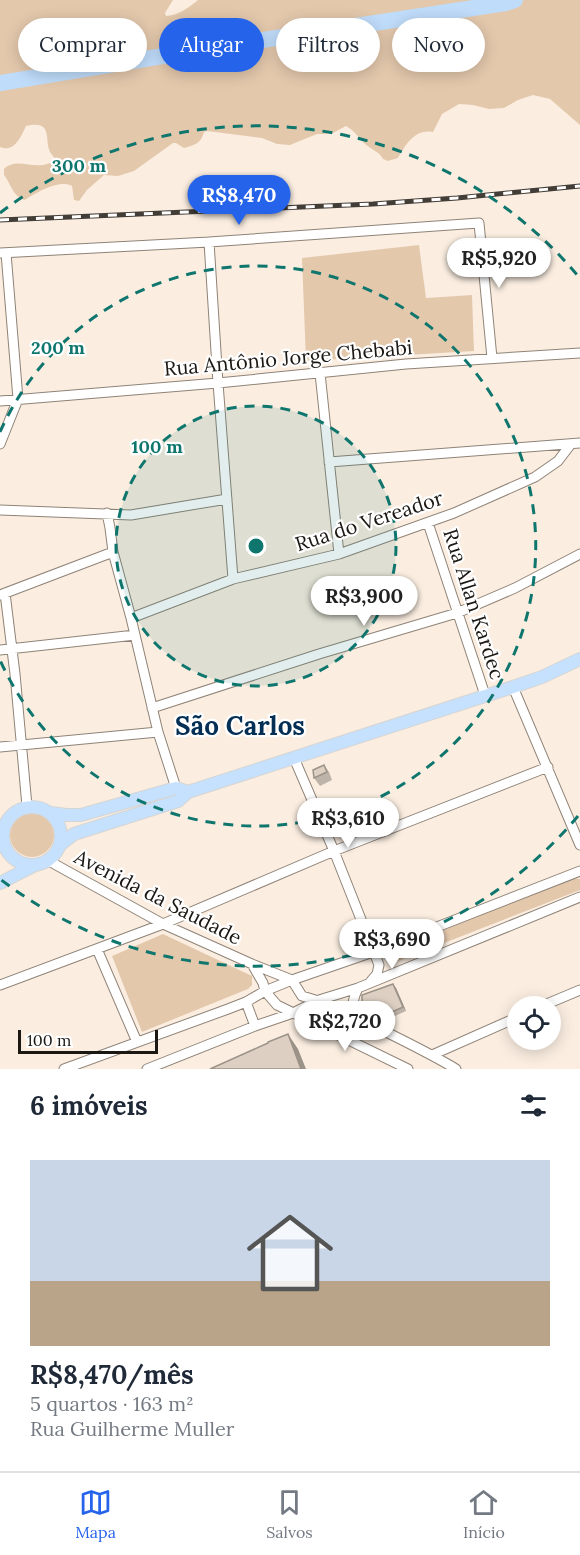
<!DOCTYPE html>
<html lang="pt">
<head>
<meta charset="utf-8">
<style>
	body { margin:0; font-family:Lora,serif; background:#f2f2f3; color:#1f2937; height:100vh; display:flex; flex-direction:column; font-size:22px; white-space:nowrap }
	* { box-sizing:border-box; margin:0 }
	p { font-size:20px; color:#747a83 }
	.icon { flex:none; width:33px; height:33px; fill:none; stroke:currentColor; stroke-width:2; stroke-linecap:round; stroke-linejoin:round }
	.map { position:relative; height:1069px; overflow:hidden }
	.side { display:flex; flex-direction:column; background:#fff; flex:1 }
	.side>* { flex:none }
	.banner { position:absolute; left:18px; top:18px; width:544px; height:54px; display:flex; gap:12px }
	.controls { position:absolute; left:507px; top:996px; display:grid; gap:12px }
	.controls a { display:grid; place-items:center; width:54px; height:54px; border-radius:50%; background:#fff; box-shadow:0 3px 15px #0003; font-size:30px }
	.scale { position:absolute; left:18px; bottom:15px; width:140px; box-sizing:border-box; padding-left:6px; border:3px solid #1b1712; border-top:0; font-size:16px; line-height:21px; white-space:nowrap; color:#1b1712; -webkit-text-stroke:4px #fff; paint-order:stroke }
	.price { position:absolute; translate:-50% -51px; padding:0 14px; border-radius:21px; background:#fff; color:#222; font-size:20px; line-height:39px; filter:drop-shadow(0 2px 3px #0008) }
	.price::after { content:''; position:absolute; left:50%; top:36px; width:18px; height:14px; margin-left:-9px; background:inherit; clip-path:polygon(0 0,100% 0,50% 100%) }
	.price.active { background:#2563eb; color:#fff }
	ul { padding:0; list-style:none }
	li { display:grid; align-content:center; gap:12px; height:318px; padding:0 30px }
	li+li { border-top:2px solid #e0e1e3 }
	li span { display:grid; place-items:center; height:186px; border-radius:0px; color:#555 }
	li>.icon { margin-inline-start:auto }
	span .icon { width:108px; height:108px; fill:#fffc; stroke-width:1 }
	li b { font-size:26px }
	h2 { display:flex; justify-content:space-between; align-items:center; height:72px; padding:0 30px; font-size:26px }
	.chip { padding:0 21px; border-radius:27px; background:#fff; box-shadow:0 3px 15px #0003; font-size:21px; line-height:54px }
	.chip.active { background:#2563eb; color:#fff }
	.tab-bar { display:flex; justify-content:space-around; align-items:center; height:84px; border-top:2px solid #e0e1e3; background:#fff; font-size:16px; color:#747a83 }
	.tab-bar a { display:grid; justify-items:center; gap:3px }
	.tab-bar .active { color:#2563eb }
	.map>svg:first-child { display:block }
	.green { fill:#e3c8ac }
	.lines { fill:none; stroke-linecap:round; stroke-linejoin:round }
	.river { stroke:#bfdcfa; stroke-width:16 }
	.minor-casing { stroke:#8f8377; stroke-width:11 }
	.major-casing { stroke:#d6d5d4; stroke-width:14 }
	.minor { stroke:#fff; stroke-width:9 }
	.major { stroke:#c6e1fd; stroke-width:12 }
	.rail-casing { stroke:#433d37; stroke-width:5 }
	.rail { stroke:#fff; stroke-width:3; stroke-dasharray:9; stroke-linecap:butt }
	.wall { fill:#beb3a8 }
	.shaded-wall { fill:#9b9288 }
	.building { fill:#ddd0c3; stroke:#9b9288; stroke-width:1.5 }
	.ring { fill:none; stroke:#0f766e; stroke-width:3; stroke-dasharray:10 8 }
	.labels { text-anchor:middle; stroke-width:4.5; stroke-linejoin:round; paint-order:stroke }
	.street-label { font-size:20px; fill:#1b1712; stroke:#fff }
	.district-label { font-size:26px; font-weight:bold; fill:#042f54; stroke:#fff }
	.centre { fill:#0f766e; stroke:#fff; stroke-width:3 }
	.ring-label { font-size:18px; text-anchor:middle; font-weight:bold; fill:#0f766e; stroke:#fff; stroke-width:4.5; stroke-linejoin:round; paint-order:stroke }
</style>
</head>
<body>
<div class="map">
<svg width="580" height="1069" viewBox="0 0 580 1069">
	<rect width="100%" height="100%" fill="#fbeee1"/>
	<!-- green -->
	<path class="green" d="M0,0H173L165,13L166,16C178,16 189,7 198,0H580V125L550,99L533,95L518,100L504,108L489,109L473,105L459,104L442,114L433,132C415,129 406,144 398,158L388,161L383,159C379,151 371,150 364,143C357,136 355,131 346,126L331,134H317L290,145L277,144L262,138L207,131L204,132C201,144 194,145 184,148L176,143H173L134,171L118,176L104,175L87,190L79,201L74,200L72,186C59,179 36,193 25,200C13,197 11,184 4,175V169C15,158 29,167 43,165C45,165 52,162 53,162L54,157C40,145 58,119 26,126C21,137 14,153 0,147Z
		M419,245L426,298L472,295L474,351L306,361L302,258Z
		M10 835a22 22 0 1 1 44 0a22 22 0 1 1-44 0Z
		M572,878L580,879V890L393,963L385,954Z
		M163,934L252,976V985L248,989L142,1032L112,956Z"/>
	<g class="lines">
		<!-- river -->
		<path class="river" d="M0,83L217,47L506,3L515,0"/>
		<defs>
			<path id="minor" d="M209,242L218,383L233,579
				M0,253L209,242L479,223L492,358
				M320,373L339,554
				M0,401L218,383L406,364L580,353
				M0,444L18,399L6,253
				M329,462L580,443
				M0,510L131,515L227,499
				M107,513L110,528L113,552L131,618L158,732L176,788
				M428,523L485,695
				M5,593L15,674L27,806
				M0,595L113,552
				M131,618L233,579L339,554L454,513L535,477L558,461L571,444
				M0,650L135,635
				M513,687L580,845
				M152,708L319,654L457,613L515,588L580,554
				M0,747L158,732
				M294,758L334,851L379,965L377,974L371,981
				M49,861L163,924L252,964L292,980L302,996C329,1003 355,1016 380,1029C406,1042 431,1054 456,1069
				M97,949L137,1042
				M252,964L263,983L265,991L277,1005L408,1069
				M0,985L163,924L334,851L548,767
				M246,1002L255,1026
				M542,1006L580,990
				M353,1016C352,1005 353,998 358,988
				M432,1055L518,1017
				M64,1069L228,1009L246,1002L265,991L292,980L373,952L580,871
				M147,1069L255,1026L293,1013L319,1000L358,988L580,897"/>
			<path id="major" d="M3 836a29 29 0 1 1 58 0a29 29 0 1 1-58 0Z
				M51,813L66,815H81L176,788L188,792
				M60,845L74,834L178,801L188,792L513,687L542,677L580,659
				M0,883L33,866"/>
		</defs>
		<!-- minor casing -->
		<use href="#minor" class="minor-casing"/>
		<!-- major casing -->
		<use href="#major" class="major-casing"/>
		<!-- minor -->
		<use href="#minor" class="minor"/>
		<!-- major -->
		<use href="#major" class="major"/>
		<defs>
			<path id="rail" d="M0,220L373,204L457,198L580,186"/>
		</defs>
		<!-- rail casing -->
		<use href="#rail" class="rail-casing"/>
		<!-- rail -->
		<use href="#rail" class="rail"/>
	</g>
	<!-- wall -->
	<path class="wall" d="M324,765L329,772L332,780L320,786L314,778Z
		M396,988L406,1011L384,1021L364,1010L362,1007Z"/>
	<!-- shaded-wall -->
	<path class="shaded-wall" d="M393,984L396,988L406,1011L403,1007Z
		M288,1034L298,1049L306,1069H301Z"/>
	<!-- building -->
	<path class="building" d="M324,765L327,772L314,778L313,770Z
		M393,984L403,1007L381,1017L362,1007V995Z
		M288,1034L301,1069H210L268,1043V1042Z"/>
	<!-- distance rings -->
	<circle cx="256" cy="546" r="140" fill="#0f766e" fill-opacity=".12"/>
	<g class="ring">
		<circle cx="256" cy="546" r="140"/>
		<path d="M0 432A280 280 0 1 1 0 660"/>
		<path d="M578 816A420 420 0 0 1 0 879M0 213A420 420 0 0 1 578 276"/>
	</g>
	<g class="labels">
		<!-- street labels -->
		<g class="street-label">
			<text transform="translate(288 358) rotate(-5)" y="7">Rua Antônio Jorge Chebabi</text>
			<text transform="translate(369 521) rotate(-18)" y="7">Rua do Vereador</text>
			<text transform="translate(474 604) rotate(72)" y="7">Rua Allan Kardec</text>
			<text transform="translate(158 897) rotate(27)" y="7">Avenida da Saudade</text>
		</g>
		<!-- district labels -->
		<g class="district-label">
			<text x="240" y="735">São Carlos</text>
		</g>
	</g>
	<circle cx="256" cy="546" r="9" class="centre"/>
	<g class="ring-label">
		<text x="79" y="172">300 m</text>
		<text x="58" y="354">200 m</text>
		<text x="157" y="453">100 m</text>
	</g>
</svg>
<div class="controls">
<a><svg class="icon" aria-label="locate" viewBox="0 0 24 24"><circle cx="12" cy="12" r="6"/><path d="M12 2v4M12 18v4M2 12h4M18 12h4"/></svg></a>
</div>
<div class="scale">100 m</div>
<b class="price active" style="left:239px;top:226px">R$8,470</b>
<b class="price" style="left:499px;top:289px">R$5,920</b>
<b class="price" style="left:364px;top:627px">R$3,900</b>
<b class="price" style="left:348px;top:849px">R$3,610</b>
<b class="price" style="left:392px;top:970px">R$3,690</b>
<b class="price" style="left:345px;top:1052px">R$2,720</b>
<div class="banner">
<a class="chip">Comprar</a>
<a class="chip active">Alugar</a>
<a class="chip">Filtros</a>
<a class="chip">Novo</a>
</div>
</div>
<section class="side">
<h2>6 imóveis<svg class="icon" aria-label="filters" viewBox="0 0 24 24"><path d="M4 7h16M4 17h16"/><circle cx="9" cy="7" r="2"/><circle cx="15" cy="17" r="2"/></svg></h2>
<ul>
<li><span style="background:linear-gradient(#c9d6e8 65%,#b9a48a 0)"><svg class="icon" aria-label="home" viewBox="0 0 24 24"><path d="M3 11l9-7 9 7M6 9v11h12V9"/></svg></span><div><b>R$8,470/mês</b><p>5 quartos · 163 m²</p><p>Rua Guilherme Muller</p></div></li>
</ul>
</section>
<nav class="tab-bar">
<a class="active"><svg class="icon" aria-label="map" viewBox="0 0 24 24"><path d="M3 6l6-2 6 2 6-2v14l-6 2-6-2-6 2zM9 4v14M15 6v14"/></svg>Mapa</a>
<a><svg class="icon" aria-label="saved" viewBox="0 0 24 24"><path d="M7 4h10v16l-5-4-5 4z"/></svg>Salvos</a>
<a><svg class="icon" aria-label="home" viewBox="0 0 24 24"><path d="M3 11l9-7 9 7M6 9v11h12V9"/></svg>Início</a>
</nav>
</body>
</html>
